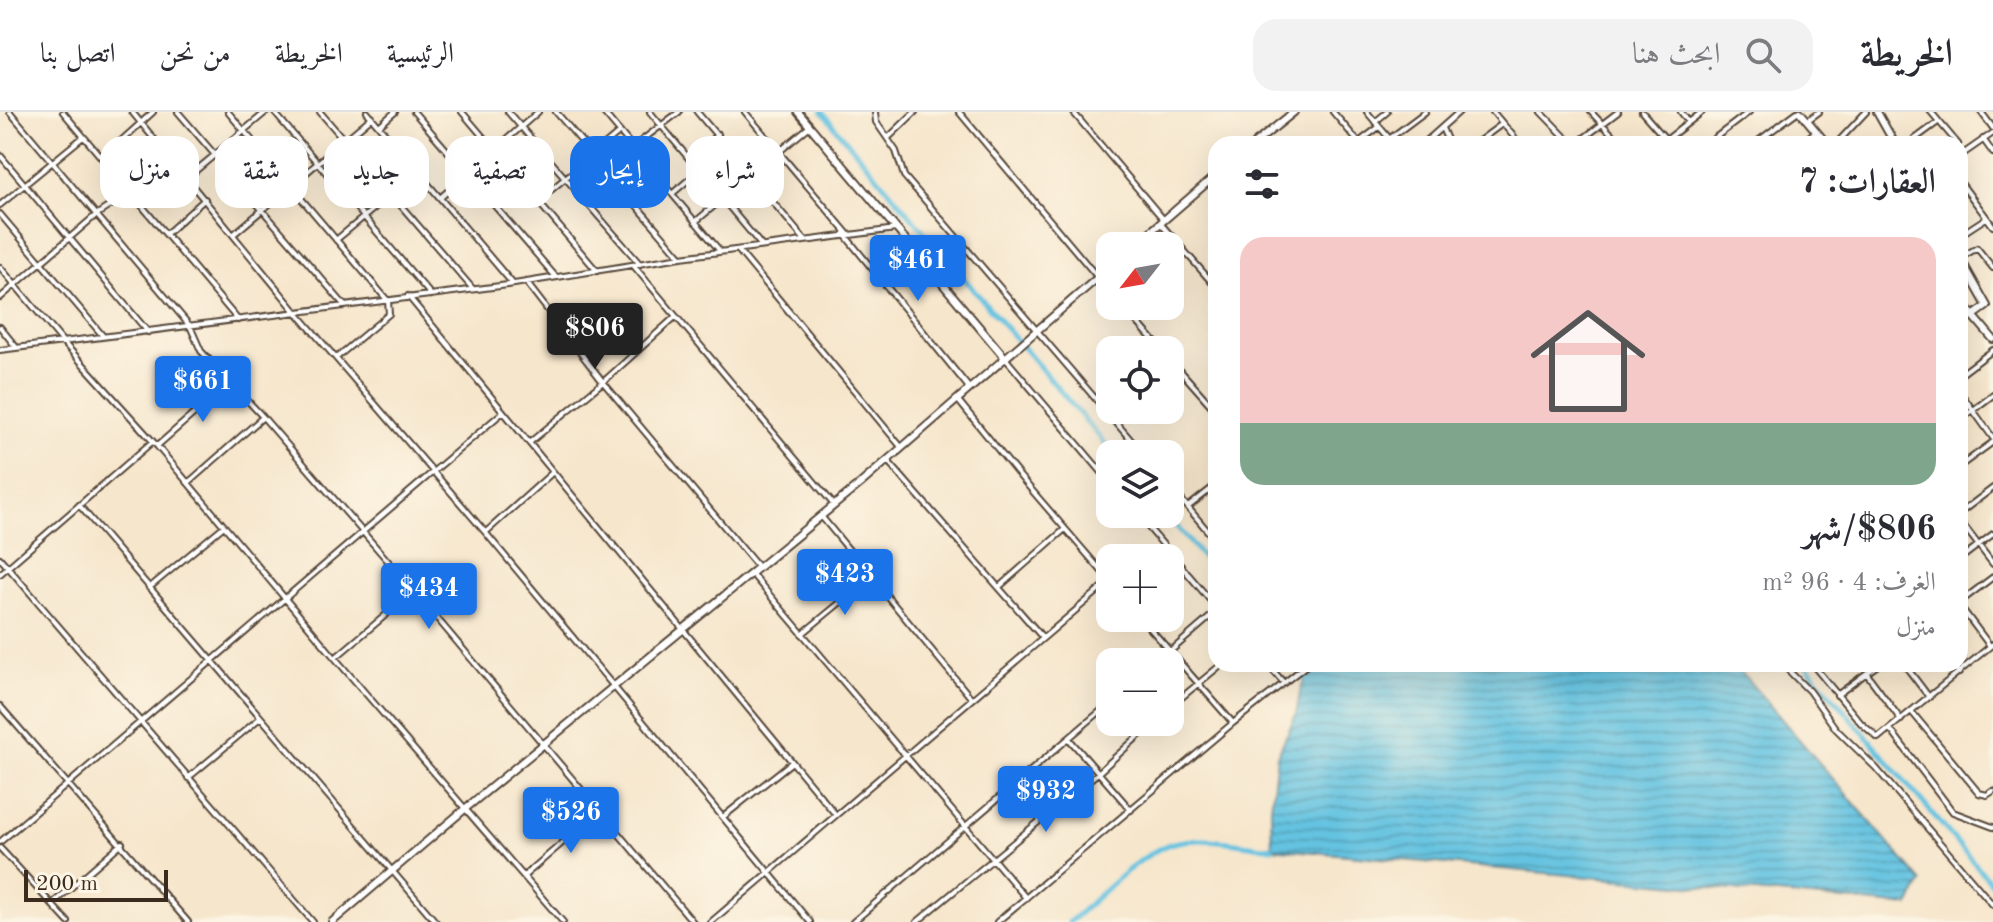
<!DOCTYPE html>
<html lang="ar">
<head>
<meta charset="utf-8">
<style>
	body { margin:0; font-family:"Old Standard TT",Amiri,serif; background:#f2f2f3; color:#2b2b33; direction:rtl; height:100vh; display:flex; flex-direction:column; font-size:30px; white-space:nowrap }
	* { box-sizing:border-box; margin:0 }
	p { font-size:26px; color:#7c7c81 }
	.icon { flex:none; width:44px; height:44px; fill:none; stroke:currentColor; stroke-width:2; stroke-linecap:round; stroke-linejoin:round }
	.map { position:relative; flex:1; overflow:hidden; direction:ltr }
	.sheet { position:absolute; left:1208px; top:24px; width:760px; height:536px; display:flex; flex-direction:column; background:#fff; border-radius:24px; box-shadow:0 8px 32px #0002; direction:rtl }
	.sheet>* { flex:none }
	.guide { position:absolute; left:24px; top:24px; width:760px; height:72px; direction:rtl; display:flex; gap:16px }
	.needle { width:52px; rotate:239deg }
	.fabs { position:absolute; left:1096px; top:120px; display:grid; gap:16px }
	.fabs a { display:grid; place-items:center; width:88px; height:88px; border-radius:16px; background:#fff; box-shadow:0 8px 32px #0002; font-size:40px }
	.scale { position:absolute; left:24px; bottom:20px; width:144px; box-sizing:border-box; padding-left:8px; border:4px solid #3b2a1e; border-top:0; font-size:22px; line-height:28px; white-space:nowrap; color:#3b2a1e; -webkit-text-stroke:6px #fcf5e5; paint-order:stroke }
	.price { position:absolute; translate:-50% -68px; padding:0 18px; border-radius:8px; background:#1a73e8; color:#fff; font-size:26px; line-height:52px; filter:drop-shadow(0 2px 4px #0008) }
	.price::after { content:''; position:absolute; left:50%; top:48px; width:24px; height:18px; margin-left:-12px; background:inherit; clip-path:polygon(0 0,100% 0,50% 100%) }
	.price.on { background:#222; color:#fff }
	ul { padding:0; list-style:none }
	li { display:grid; align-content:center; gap:16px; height:424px; padding:0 32px }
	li+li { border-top:2px solid #e1e1e2 }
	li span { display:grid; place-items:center; height:248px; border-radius:24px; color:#555 }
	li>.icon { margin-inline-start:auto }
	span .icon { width:144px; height:144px; fill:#fffc; stroke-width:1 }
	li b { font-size:34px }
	h2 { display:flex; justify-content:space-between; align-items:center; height:96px; padding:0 32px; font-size:34px }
	.pill { padding:0 28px; border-radius:24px; background:#fff; box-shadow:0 8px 32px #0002; font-size:28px; line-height:72px }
	.pill.on { background:#1a73e8; color:#fff }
	header { display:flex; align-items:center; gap:48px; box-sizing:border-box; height:112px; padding:0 40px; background:#fff; border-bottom:2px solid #e1e1e2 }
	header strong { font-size:38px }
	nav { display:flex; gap:44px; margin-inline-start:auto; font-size:28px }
	.search { width:560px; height:72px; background:#f2f2f3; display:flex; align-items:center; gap:20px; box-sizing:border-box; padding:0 28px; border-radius:24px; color:#7c7c81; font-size:30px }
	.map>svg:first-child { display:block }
	.water { fill:url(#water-rules); stroke:#4f7680; stroke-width:2 }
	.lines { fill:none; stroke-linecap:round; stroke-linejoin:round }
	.canal { stroke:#63c3e1; stroke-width:5 }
	.street-casing { stroke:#574638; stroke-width:8 }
	.secondary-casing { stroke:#574638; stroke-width:10 }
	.street { stroke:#fff; stroke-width:4 }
	.secondary { stroke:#fff; stroke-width:6 }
</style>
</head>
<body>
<header>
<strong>الخريطة</strong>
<div class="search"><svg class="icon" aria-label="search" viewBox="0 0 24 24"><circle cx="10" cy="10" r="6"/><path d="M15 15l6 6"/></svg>ابحث هنا</div>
<nav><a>الرئيسية</a><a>الخريطة</a><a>من نحن</a><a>اتصل بنا</a></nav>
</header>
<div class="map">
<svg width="1993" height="810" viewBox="0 0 1993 810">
	<defs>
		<pattern id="water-rules" width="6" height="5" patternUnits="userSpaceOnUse" patternTransform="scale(2)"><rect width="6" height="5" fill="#63c3e1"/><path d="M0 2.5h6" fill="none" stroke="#539fb6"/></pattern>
	</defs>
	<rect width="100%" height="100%" fill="#fcf5e5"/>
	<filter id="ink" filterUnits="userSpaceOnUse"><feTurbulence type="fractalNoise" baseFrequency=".0125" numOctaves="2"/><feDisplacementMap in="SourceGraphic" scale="16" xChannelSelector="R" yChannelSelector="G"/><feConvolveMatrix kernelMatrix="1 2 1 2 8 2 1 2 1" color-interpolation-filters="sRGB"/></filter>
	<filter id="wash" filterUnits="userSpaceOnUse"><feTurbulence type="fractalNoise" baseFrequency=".006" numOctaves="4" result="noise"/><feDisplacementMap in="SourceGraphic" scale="32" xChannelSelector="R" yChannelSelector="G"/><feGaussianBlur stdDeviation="1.8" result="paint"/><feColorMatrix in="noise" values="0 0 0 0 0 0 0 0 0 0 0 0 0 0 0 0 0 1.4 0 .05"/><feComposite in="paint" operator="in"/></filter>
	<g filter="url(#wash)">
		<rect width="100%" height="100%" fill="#f6e6cc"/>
		<!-- water -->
		<path class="water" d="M1314,552H1734L1922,770L1909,794L1272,736L1271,696L1277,644L1296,603L1301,575Z"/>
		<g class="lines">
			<!-- canal -->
			<path class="canal" d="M822,0L1114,342
				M1166,402L1216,461
				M1294,552L1306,567
				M1805,552L1993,773
				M1069,810C1096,788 1141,740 1173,731C1204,723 1242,733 1272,736"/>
		</g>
	</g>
	<g filter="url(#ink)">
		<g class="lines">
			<defs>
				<path id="street" d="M10,0L190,214L201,239L263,305L414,479L693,810
					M63,0L238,208
					M132,0L297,201L485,420L810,810
					M178,0L345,194
					M228,0L388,189L389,202L336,246
					M274,0L431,183
					M320,0L473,177
					M367,0L513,172
					M414,0L556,165
					M462,0L597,159
					M508,0L640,152
					M556,0L681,145
					M603,0L720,139
					M650,0L761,133
					M697,0L804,127
					M745,0L848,122
					M875,0L876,10L896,39L904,64L1143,342
					M959,0L1110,180
					M1073,0L1164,108
					M1333,0L1360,32
					M1367,0L1394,32
					M1493,0L1520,32
					M1541,0L1572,32
					M1591,0L1621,32
					M1642,0L1670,32
					M1681,0L1689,10
					M1931,0L1958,32
					M1981,0L1993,16
					M1808,8L1819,0
					M1375,10L1387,0
					M379,14L395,0
					M1442,16L1449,32
					M888,26L915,0
					M1389,27L1425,0
					M1983,27L1993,41
					M1359,30L1379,15
					M1423,32L1459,0
					M1475,32L1502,12
					M1576,32L1618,0
					M1661,32L1702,0
					M1707,32L1749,0
					M1754,32L1797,0
					M1800,32L1816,19
					M1836,32L1866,0
					M1908,32L1938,10
					M633,35L679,0
					M0,43L148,220
					M1960,44L1993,21
					M102,46L153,0
					M690,47L718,22
					M187,66L266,0
					M1960,70L1993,114
					M673,81L700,58
					M440,86L538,0
					M538,89L620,20
					M0,93L83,25
					M0,102L103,224
					M695,110L810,14
					M1160,111L1216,175
					M166,122L205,87
					M234,122L372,5
					M844,122L970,277
					M1960,123L1986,106
					M336,128L417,61
					M738,138L902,336
					M1960,146L1977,136L1993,156
					M633,153L834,393
					M0,155L63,230L157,334L335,546L563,810
					M526,170L603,270L758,455
					M408,184L836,703
					M0,186L96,103L131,80
					M1123,194L1162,238
					M1960,214L1973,204
					M0,215L16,235
					M0,238L508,173L681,145L896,117
					M1006,247L1110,370
					M1170,247L1216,299
					M1960,263L1993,238
					M1960,280L1993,326
					M957,287L1017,361L1110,469
					M1960,308L1993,283
					M529,331L603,270L675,205
					M157,334L230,270
					M887,348L1043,526
					M1960,354L1993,330
					M188,371L263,305
					M1170,374L1216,429
					M79,393L436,810
					M1188,395L1216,373
					M1960,401L1993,376
					M1137,402L1216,495
					M821,404L972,587
					M1960,409L1993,452
					M486,420L553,360
					M0,446L313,810
					M1960,447L1993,422
					M751,461L1026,786
					M0,462L152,330
					M999,475L1065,417
					M149,476L224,414
					M1960,490L1993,465
					M1960,494L1990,534
					M1141,506L1233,611
					M802,522L870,466
					M335,546L414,479
					M1158,550L1216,500
					M1267,552L1284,571
					M1782,552L1809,579L1836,617L1876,656L1993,793
					M1812,552L1861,611L1878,626L1993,532
					M1904,552L1929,585
					M1952,552L1959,561
					M1867,562L1901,608
					M1837,583L1879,552
					M0,594L188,810
					M1170,595L1222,552
					M1911,599L1979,681L1987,683L1993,679
					M1890,617L1953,700L1993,715
					M1070,628L1131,698
					M188,666L260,606
					M723,705L792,650
					M0,730L503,300
					M0,736L68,810
					M524,764L598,700
					M52,792L122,731
					M711,810L1110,469
					M853,810L1110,591
					M917,810L1099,660L1154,610
					M997,810L1233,611L1308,552"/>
				<path id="secondary" d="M798,0L1006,247
					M1800,0L1827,32
					M1877,0L1895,32
					M1254,32L1294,0
					M1134,134L1216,63
					M1960,146L1987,194L1973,204
					M1960,188L1993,227
					M332,810L466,696L860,372L1110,155"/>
			</defs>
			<!-- street casing -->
			<use href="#street" class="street-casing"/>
			<!-- secondary casing -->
			<use href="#secondary" class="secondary-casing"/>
			<!-- street -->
			<use href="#street" class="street"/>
			<!-- secondary -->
			<use href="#secondary" class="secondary"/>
		</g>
	</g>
</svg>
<div class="fabs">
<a><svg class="needle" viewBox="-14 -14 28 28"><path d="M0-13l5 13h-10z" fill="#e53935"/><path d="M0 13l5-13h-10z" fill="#7c7c81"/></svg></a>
<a><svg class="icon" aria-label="locate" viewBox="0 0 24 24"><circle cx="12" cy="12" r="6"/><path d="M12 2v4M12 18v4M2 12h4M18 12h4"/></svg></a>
<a><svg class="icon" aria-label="layers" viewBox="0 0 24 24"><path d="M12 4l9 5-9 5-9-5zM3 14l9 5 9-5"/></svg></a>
<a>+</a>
<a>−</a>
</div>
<div class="scale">200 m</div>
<b class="price" style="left:918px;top:191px">$461</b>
<b class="price on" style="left:595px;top:259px">$806</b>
<b class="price" style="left:203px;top:312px">$661</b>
<b class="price" style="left:845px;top:505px">$423</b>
<b class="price" style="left:429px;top:519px">$434</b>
<b class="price" style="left:1046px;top:722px">$932</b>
<b class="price" style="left:571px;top:743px">$526</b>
<div class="guide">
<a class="pill">شراء</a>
<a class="pill on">إيجار</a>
<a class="pill">تصفية</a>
<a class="pill">جديد</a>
<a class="pill">شقة</a>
<a class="pill">منزل</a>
</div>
<section class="sheet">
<h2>العقارات: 7<svg class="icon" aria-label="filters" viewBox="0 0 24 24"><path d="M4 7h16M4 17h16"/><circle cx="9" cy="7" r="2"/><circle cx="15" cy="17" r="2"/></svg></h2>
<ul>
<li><span style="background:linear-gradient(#f6c9c9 75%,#7fa58c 0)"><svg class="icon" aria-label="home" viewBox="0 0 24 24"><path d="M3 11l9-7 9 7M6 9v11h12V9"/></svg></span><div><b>$806/شهر</b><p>الغرف: 4 · 96 m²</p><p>منزل</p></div></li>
</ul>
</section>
</div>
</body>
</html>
